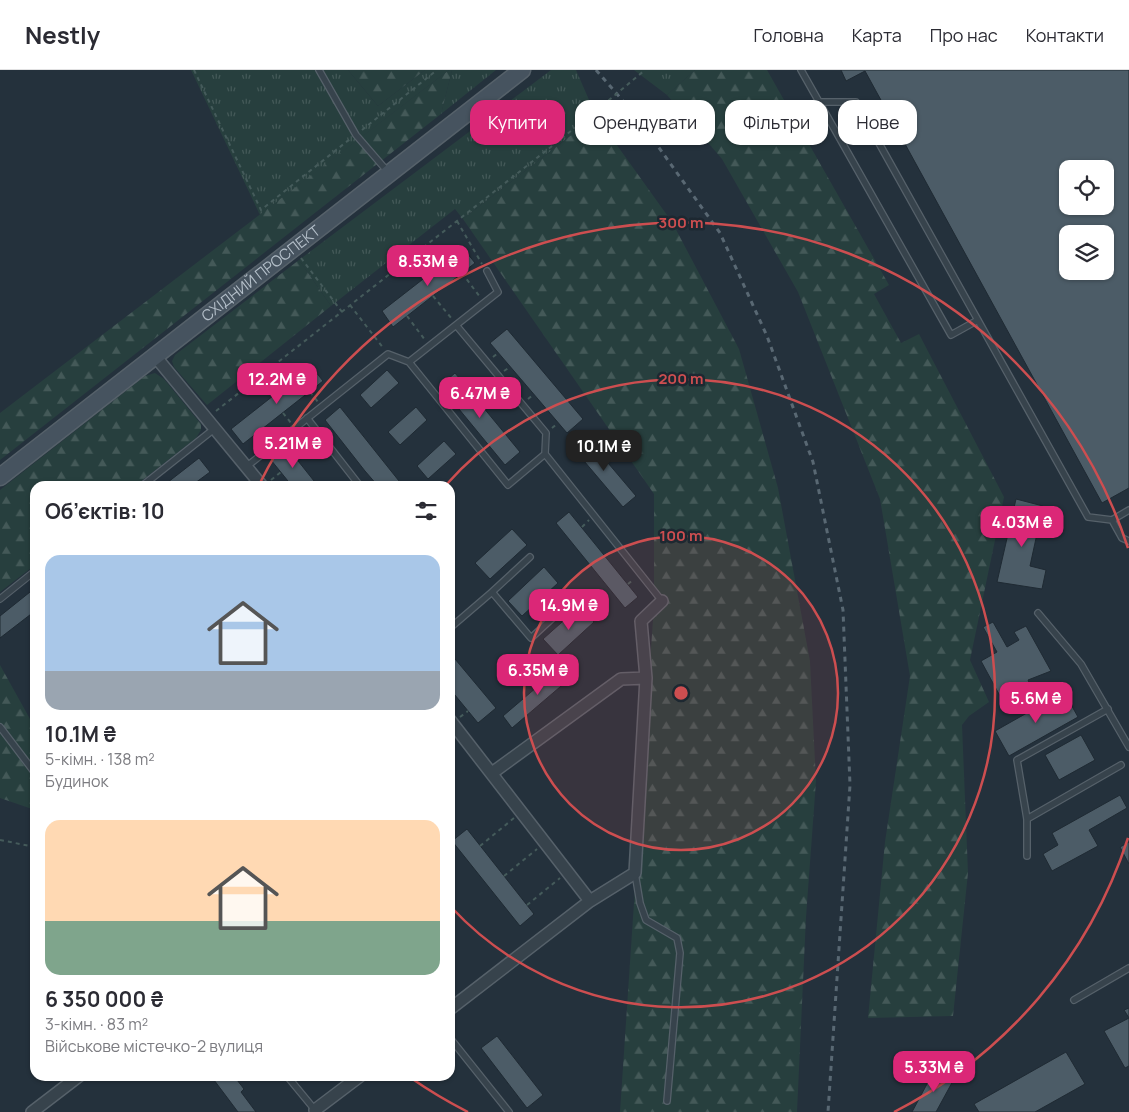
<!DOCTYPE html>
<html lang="uk">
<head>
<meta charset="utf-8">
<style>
	body { margin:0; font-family:Manrope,sans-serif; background:#f2f2f3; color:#2b2b33; height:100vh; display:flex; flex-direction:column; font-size:19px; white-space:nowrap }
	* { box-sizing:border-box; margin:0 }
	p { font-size:16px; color:#7c7c81 }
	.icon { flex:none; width:28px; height:28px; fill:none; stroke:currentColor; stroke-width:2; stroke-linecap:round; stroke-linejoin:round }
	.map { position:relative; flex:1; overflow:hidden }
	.drawer { position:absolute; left:30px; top:411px; width:425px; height:600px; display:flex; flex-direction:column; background:#fff; border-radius:15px; box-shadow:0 1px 4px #0004 }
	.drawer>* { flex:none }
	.guide { position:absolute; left:470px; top:30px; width:475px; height:45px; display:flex; gap:10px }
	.fabs { position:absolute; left:1059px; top:90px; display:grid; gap:10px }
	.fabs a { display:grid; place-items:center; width:55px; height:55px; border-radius:10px; background:#fff; box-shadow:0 1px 4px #0004; font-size:25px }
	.price { position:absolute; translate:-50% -42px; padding:0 11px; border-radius:10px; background:#db2777; color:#fff; font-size:16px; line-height:32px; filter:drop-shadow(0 1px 2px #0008) }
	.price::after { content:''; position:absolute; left:50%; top:30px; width:15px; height:11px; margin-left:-8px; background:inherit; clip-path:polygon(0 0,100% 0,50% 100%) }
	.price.active { background:#222; color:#fff }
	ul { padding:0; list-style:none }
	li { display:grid; align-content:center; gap:10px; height:265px; padding:0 15px }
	li span { display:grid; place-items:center; height:155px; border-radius:15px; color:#555 }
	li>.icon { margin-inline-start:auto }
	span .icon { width:90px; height:90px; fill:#fffc; stroke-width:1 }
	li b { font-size:21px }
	h2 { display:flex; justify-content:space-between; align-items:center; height:60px; padding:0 15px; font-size:21px }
	.tag { padding:0 18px; border-radius:15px; background:#fff; box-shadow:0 1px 4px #0004; font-size:18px; line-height:45px }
	.tag.active { background:#db2777; color:#fff }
	header { display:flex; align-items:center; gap:30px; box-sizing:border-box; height:70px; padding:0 25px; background:#fff; border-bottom:1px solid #e1e1e2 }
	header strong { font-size:24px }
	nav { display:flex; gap:28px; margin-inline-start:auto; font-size:18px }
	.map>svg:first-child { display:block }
	.grass { fill:url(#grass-tufts) }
	.forest { fill:url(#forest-firs) }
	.building { fill:#4c5c67; stroke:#1f2a33; fill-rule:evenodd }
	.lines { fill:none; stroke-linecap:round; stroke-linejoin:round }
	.lane-casing { stroke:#56616a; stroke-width:8 }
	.street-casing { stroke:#56616a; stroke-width:14 }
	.secondary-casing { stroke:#56616a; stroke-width:19 }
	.path { stroke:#455b5b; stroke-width:2; stroke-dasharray:4 4; stroke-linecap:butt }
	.lane { stroke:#37434c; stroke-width:5.5 }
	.street { stroke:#37434c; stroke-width:11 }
	.secondary { stroke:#46535f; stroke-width:16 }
	.rail { stroke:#596873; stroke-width:3; stroke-dasharray:5 5; stroke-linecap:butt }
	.path-bridge { stroke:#455b5b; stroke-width:2; stroke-dasharray:4 4; stroke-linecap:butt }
	.ring { fill:none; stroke:#cd4e50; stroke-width:2.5 }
	.labels { text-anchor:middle; stroke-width:5; stroke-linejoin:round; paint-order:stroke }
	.street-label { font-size:15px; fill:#b3bec8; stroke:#1d2831 }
	.centre { fill:#cd4e50; stroke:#1d2831; stroke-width:2.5 }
	.ring-label { font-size:15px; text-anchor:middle; font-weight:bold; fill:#cd4e50; stroke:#1d2831; stroke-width:5; stroke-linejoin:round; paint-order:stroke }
</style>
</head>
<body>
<header>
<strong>Nestly</strong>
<nav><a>Головна</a><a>Карта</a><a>Про нас</a><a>Контакти</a></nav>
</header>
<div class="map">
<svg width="1129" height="1042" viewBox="0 0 1129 1042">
	<defs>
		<pattern id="grass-tufts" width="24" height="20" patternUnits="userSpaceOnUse" patternTransform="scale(1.25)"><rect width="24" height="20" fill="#273f3e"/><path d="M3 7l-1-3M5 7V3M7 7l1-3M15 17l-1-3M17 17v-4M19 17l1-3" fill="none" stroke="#445958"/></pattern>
		<pattern id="forest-firs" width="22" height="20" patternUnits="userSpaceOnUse" patternTransform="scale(1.25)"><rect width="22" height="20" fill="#273f3e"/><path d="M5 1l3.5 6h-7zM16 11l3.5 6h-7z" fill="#445958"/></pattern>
	</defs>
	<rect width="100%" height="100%" fill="#24313c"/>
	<!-- grass -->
	<path class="grass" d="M191,0H348L378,36L425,0H449L260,145Z
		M452,0H496L441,44Z
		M551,0H576L596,46L463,149L455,139L331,236L299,190Z
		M634,0H695L667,25Z"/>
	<!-- forest -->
	<path class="forest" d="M348,0H425L378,36Z
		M449,0H452L441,44L0,390V343Z
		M695,0H767L889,215L874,224L901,273L919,264L1004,427L970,590L989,632L969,646L962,655L968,803L953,946L868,948L885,772L910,606L880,429L798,222L722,89L667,25Z
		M596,46L672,152L739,279L778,418L810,591L816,711L806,847L797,1042H620L654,534V424L463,149Z
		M299,190L331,236L207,335L174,297L172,291L175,285Z
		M155,303L164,309L201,354V360L196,368L135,416H35V495L0,522V420L145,306Z
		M0,595L35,658V740L0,728Z"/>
	<!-- building -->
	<path class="building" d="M841,0H1129V418L1102,433L865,1L846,11ZM1068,99H1105V136H1068ZM1068,164H1105V201H1068Z
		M463,178L475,193L393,257L382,241Z
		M507,259L583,349L567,363L490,273Z
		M311,296L323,311L243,374L231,359Z
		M387,300L399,313L371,338L360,325Z
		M455,303L520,382L505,395L440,316Z
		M340,337L403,416H378L365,401L325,350Z
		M416,337L427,350L400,375L388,362Z
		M586,367L636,426L623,437L573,378Z
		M444,371L456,384L428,409L417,396Z
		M287,377L318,416H292L271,390Z
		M199,388L210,402L191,416H163Z
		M1016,429L1043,436L1030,496L1046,500L1042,519L997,512Z
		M569,442L638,527L625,538L556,453Z
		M512,459L527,475L490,509L475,493Z
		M544,497L558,513L522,546L508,531Z
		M35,518V541L0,568V546Z
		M580,536L594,552L558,585L543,569Z
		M993,552L1007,577L1019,570L1014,562L1026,556L1051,601L1028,610L1032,619L1013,629L1009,621L1000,626L981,591L997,582L983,557Z
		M450,583L496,638L478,653L450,619Z
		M564,594L574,605L512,658L503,646Z
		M1064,622L1078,647L1009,686L995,661Z
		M1081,665L1095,690L1059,710L1045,685Z
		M1120,725L1127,738L1089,760L1098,776L1052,801L1043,784L1058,775L1052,763Z
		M467,759L534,844L520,856L452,771Z
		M1129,772V794L1120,777Z
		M1129,938V996L1125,998L1104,961L1129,948L1124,940Z
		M497,966L543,1025L527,1038L481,978Z
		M1066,982L1085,1014L1035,1042H979L974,1034Z
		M935,999L954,1009L936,1042H912Z
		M211,1006H234L244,1019L241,1022L256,1042H238Z"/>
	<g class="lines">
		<defs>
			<path id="lane" d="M319,0L356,65L388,102
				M801,0L951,265L978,250
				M819,32H856L1088,447L1112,450L1122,468L1129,471
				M456,255L546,363L545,384
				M409,292L498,222L487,201
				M307,348L360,416
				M246,397L388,284L409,292L508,415L545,384L662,531
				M142,416L214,359
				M1112,450L1129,440
				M492,522L530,487
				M0,529L35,501
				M1038,543L1081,594L1129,677
				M450,558L492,522L531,568L570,532
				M0,657L35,703
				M1027,749L1121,695
				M1027,786V749L1017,690L1108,639
				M635,803L640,833L646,850L677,868L680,883L667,1031
				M1074,930L1129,898
				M450,968L509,1042
				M287,1006L315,1040"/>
			<path id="street" d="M155,286L262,416
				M646,608L641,551L662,531
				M450,650L590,831L450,939
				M492,703L621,609L646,608L635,803L590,831
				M315,1040L360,1006
				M32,1042L79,1006"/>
			<g id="secondary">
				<path id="s1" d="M0,407L522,0"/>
			</g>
		</defs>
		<!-- lane casing -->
		<use href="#lane" class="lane-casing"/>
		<!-- street casing -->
		<use href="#street" class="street-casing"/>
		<!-- secondary casing -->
		<use href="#secondary" class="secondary-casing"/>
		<!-- path -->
		<path class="path" d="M194,0L261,140L350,69
			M362,60L437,0
			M457,151L482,194
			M301,188L342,242
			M462,203L480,227
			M433,226L452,249
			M350,235L384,279
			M407,246L425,270
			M493,287L498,283
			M504,301L510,297
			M516,315L522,310
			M310,322L318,332
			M528,329L534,324
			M216,341L590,46
			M283,343L291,353
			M540,343L545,338
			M552,358L558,353
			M256,364L263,374
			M271,410L281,402
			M582,457L589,450
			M605,486L611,481
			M628,514L634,509
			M450,622L452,621
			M460,647L468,641
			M0,770L35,777
			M480,776L514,748
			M504,806L537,779
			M527,835L560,808"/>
		<!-- lane -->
		<use href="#lane" class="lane"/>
		<!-- street -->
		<use href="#street" class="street"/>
		<!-- secondary -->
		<use href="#secondary" class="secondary"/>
		<!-- rail -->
		<path class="rail" d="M596,0L637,47L720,163L767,266L813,392L843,540L850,715L828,1042"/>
		<!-- path-bridge -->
		<path class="path-bridge" d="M590,46L645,0"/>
	</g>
	<!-- distance rings -->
	<circle cx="681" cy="623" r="157" fill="#cd4e50" fill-opacity=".12"/>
	<g class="ring">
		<circle cx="681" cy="623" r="157"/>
		<path d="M446 415A314 314 0 1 1 451 837"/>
		<path d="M1128 768A470 470 0 0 1 894 1042M468 1042A470 470 0 0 1 411 1008M260 413A470 470 0 0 1 1128 478"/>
	</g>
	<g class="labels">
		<!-- street labels -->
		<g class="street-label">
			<text dy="5" stroke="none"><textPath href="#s1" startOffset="331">СХІДНИЙ ПРОСПЕКТ</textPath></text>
		</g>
	</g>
	<circle cx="681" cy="623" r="8" class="centre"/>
	<g class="ring-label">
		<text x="681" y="158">300 m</text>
		<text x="681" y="314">200 m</text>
		<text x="681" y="471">100 m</text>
	</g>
</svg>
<div class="fabs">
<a><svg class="icon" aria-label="locate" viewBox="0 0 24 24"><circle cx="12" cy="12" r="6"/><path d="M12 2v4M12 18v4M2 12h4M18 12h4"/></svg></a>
<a><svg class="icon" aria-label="layers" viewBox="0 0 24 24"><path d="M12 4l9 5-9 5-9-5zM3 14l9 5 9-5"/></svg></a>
</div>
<b class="price" style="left:428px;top:217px">8.53M ₴</b>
<b class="price" style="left:277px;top:335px">12.2M ₴</b>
<b class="price" style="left:480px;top:349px">6.47M ₴</b>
<b class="price" style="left:293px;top:399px">5.21M ₴</b>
<b class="price active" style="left:604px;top:402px">10.1M ₴</b>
<b class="price" style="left:1022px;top:478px">4.03M ₴</b>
<b class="price" style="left:569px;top:561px">14.9M ₴</b>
<b class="price" style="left:538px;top:626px">6.35M ₴</b>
<b class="price" style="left:1036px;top:654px">5.6M ₴</b>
<b class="price" style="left:934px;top:1023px">5.33M ₴</b>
<div class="guide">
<a class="tag active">Купити</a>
<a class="tag">Орендувати</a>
<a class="tag">Фільтри</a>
<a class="tag">Нове</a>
</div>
<section class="drawer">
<h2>Об’єктів: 10<svg class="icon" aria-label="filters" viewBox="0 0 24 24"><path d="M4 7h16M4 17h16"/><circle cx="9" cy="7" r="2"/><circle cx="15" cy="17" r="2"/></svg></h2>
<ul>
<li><span style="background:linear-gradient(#a9c7e8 75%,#9aa5b1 0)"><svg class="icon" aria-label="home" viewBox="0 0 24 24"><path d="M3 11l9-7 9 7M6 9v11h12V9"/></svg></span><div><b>10.1M ₴</b><p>5-кімн. · 138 m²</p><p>Будинок</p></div></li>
<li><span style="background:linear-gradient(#ffd9b3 65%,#7fa58c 0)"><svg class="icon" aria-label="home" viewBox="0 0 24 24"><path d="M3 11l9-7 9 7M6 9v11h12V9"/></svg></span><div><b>6 350 000 ₴</b><p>3-кімн. · 83 m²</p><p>Військове містечко-2 вулиця</p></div></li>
</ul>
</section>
</div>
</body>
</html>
